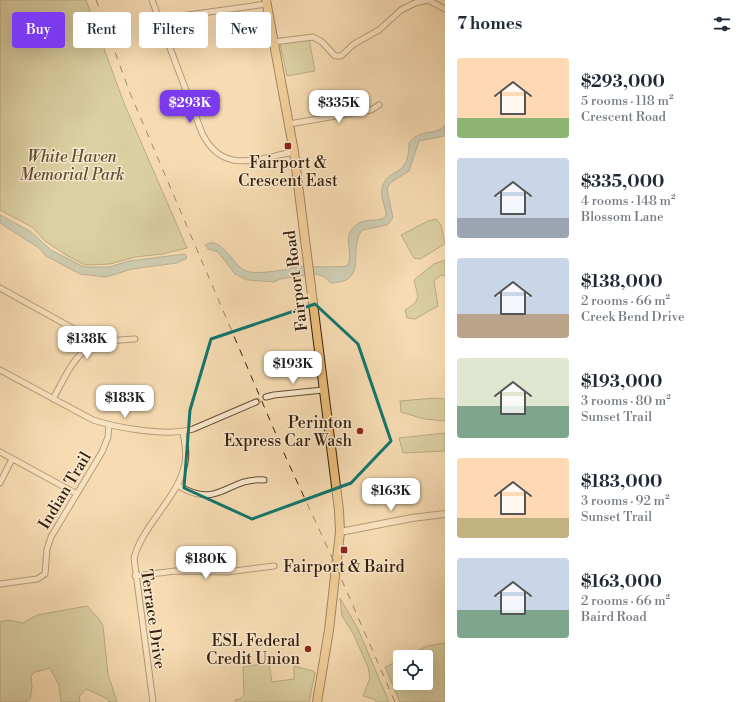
<!DOCTYPE html>
<html lang="en">
<head>
<meta charset="utf-8">
<style>
	body { margin:0; font-family:"Libre Bodoni",serif; background:#f6f6f7; color:#1f2937; height:100vh; display:flex; flex-direction:column; font-size:15px; white-space:nowrap }
	* { box-sizing:border-box; margin:0 }
	p { font-size:13px; color:#747a83 }
	.icon { flex:none; width:22px; height:22px; fill:none; stroke:currentColor; stroke-width:2; stroke-linecap:round; stroke-linejoin:round }
	.map { position:relative; flex:1; overflow:hidden }
	.side { display:flex; flex-direction:column; background:#fff; width:300px }
	.side>* { flex:none }
	.top-card { position:absolute; left:12px; top:12px; width:373px; height:36px; display:flex; gap:8px }
	.controls { position:absolute; left:393px; top:650px; display:grid; gap:8px }
	.controls a { display:grid; place-items:center; width:40px; height:40px; border-radius:4px; background:#fff; box-shadow:0 4px 16px #0002; font-size:20px }
	.price { position:absolute; translate:-50% -34px; padding:0 9px; border-radius:8px; background:#fff; color:#222; font-size:13px; line-height:26px; filter:drop-shadow(0 1px 2px #0008) }
	.price::after { content:''; position:absolute; left:50%; top:24px; width:12px; height:9px; margin-left:-6px; background:inherit; clip-path:polygon(0 0,100% 0,50% 100%) }
	.price.selected { background:#7c3aed; color:#fff }
	ul { padding:0; list-style:none }
	li { display:flex; align-items:center; gap:12px; height:100px; padding:0 12px }
	li span { display:grid; place-items:center; flex:none; width:112px; height:80px; border-radius:4px; color:#555 }
	li>.icon { margin-inline-start:auto }
	span .icon { width:48px; height:48px; fill:#fffc; stroke-width:1 }
	li b { font-size:17px }
	h2 { display:flex; justify-content:space-between; align-items:center; height:48px; padding:0 12px; font-size:17px }
	.pill { padding:0 14px; border-radius:4px; background:#fff; box-shadow:0 4px 16px #0002; font-size:14px; line-height:36px }
	.pill.selected { background:#7c3aed; color:#fff }
	main { display:flex; flex:1; min-height:0 }
	.map>svg:first-child { display:block }
	.green { fill:#b8c290; stroke:#76704e }
	.water { fill:#9dbbb1; stroke:#737d6f }
	.lines { fill:none; stroke-linecap:round; stroke-linejoin:round }
	.minor-tunnel { stroke:#d0b691; stroke-width:5; stroke-dasharray:5 2.5; stroke-linecap:butt }
	.minor-casing { stroke:#664e35; stroke-width:7 }
	.tertiary-casing { stroke:#664e35; stroke-width:8 }
	.primary-casing { stroke:#351f0b; stroke-width:10 }
	.minor { stroke:#fae8ce; stroke-width:5 }
	.tertiary { stroke:#fae8ce; stroke-width:6 }
	.primary { stroke:#ecbe7a; stroke-width:8 }
	.rail { stroke:#351f0b; stroke-width:1; stroke-dasharray:7 7; stroke-linecap:butt }
	.marked { fill:none; stroke:#0f766e; stroke-width:3; stroke-linejoin:round }
	.poi-dot { fill:#8f2418; stroke:#fae8ce; stroke-width:1.5 }
	.labels { text-anchor:middle; stroke-width:3; stroke-linejoin:round; paint-order:stroke }
	.park-label { font-size:16px; font-style:italic; fill:#5c5033; stroke:#fae8ce }
	.poi-label { font-size:16px; fill:#351f0b; stroke:#fae8ce }
	.street-label { font-size:16px; fill:#351f0b; stroke:#fae8ce }
</style>
</head>
<body>
<main>
<div class="map">
<svg width="445" height="702" viewBox="0 0 445 702">
	<rect width="100%" height="100%" fill="#f7dcb3"/>
	<filter id="stains"><feTurbulence type="fractalNoise" baseFrequency=".005" numOctaves="4"/><feColorMatrix values="0 0 0 0 .2 0 0 0 0 .09 0 0 0 0 .02 0 0 0 .5 -.17"/></filter>
	<radialGradient id="worn" r=".72"><stop offset=".6" stop-color="#630" stop-opacity="0"/><stop offset="1" stop-color="#630" stop-opacity=".3"/></radialGradient>
	<!-- green -->
	<path class="green" d="M0,0H86L124,103L187,248L162,254L135,257L110,264L85,265L66,255L45,241L32,227L0,210Z
		M309,39L315,71L287,76L280,44Z
		M436,219L441,225L445,244L420,259L414,258L401,235L428,221Z
		M445,260V276L441,275L434,281L438,306L415,319L407,318L405,310C422,300 418,298 414,280L434,264Z
		M435,398L445,399V421L424,419L401,412L400,401Z
		M445,433V451L403,453L399,438Z
		M340,598L358,629L389,702H376L374,699L363,696L370,678L368,667L353,633L342,616Z
		M87,606L99,619L103,626L108,674L117,702H109L108,699L86,689L79,697L80,702H61L59,685L50,668L35,672L31,676L32,688L30,699L26,702H0V622L8,620L23,623L37,615Z
		M445,643V702H400L385,667L400,660V683H426V657H405L427,646Z
		M269,663L272,682L294,679V666L313,671L315,673L309,702H236L235,700L240,699L244,695L243,667Z"/>
	<!-- water -->
	<path class="water" d="M445,125L444,136L419,141L409,171L390,183L387,189L393,218L387,225L362,230C347,250 370,282 331,283L323,276L315,274L280,279L274,282L247,280L235,274L218,252L208,249L205,245C221,234 233,266 246,271C255,275 289,270 298,266C301,267 342,267 347,266C356,251 338,236 359,223C367,218 379,223 386,216C386,207 380,198 382,188C389,165 409,180 409,143C422,127 435,137 445,125Z
		M0,215L30,231L51,250L84,267H109L129,261L185,254L187,258L177,263L132,269L106,277L80,274L46,256L39,248L0,223Z"/>
	<g class="lines">
		<!-- minor-tunnel -->
		<path class="minor-tunnel" d="M256,402L266,397"/>
		<defs>
			<path id="minor" d="M152,0L202,133C223,176 258,158 294,152
				M428,0L445,9
				M159,19L267,4
				M273,42L313,37L322,42L335,56H341L354,44L379,30L401,10L415,3L428,0
				M289,124L371,110L379,105
				M0,288L74,329L89,347
				M0,370L93,420C118,428 168,437 193,429L256,402
				M266,397L274,395L323,390
				M53,399C77,354 80,341 135,339
				M0,452L77,494
				M0,483L12,459
				M177,485C220,511 226,477 264,480
				M135,576L175,571L227,572L274,566
				M0,584L37,579L45,574L47,549L51,537L102,452L108,437L109,425
				M153,702L134,558C143,524 179,497 185,463C187,453 185,443 183,433"/>
			<path id="tertiary" d="M340,532L412,518L445,514"/>
			<path id="primary" d="M266,0L294,152L339,510L340,532L329,630L317,702"/>
		</defs>
		<!-- minor casing -->
		<use href="#minor" class="minor-casing"/>
		<!-- tertiary casing -->
		<use href="#tertiary" class="tertiary-casing"/>
		<!-- primary casing -->
		<use href="#primary" class="primary-casing"/>
		<!-- minor -->
		<use href="#minor" class="minor"/>
		<!-- tertiary -->
		<use href="#tertiary" class="tertiary"/>
		<!-- primary -->
		<use href="#primary" class="primary"/>
		<!-- rail -->
		<path class="rail" d="M96,0L130,93L174,196L287,460L330,553L395,702"/>
	</g>
	<!-- marked area -->
	<path d="M0 0H445V702H0ZM315,304L358,344L391,441L351,483L252,519L184,488L190,410L211,339Z" fill="#f7dcb3" fill-opacity=".55" fill-rule="evenodd"/>
	<path class="marked" d="M315,304L358,344L391,441L351,483L252,519L184,488L190,410L211,339Z"/>
	<!-- markers -->
	<g class="poi-dot">
		<rect x="284" y="142" width="8" height="8" rx="2"/>
		<circle cx="360" cy="431" r="4"/>
		<rect x="340" y="546" width="8" height="8" rx="2"/>
		<circle cx="308" cy="649" r="4"/>
	</g>
	<g class="labels">
		<!-- park labels -->
		<g class="park-label">
			<text x="72" y="162">White Haven<tspan x="72" dy="18">Memorial Park</tspan></text>
		</g>
		<!-- poi labels -->
		<g class="poi-label">
			<text x="288" y="168">Fairport &amp;<tspan x="288" dy="18">Crescent East</tspan></text>
			<text x="352" y="428" text-anchor="end">Perinton<tspan x="352" dy="18">Express Car Wash</tspan></text>
			<text x="344" y="572">Fairport &amp; Baird</text>
			<text x="300" y="646" text-anchor="end">ESL Federal<tspan x="300" dy="18">Credit Union</tspan></text>
		</g>
		<!-- street labels -->
		<g class="street-label">
			<text transform="translate(295 281) rotate(-97)" y="6">Fairport Road</text>
			<text transform="translate(64 490) rotate(-59)" y="6">Indian Trail</text>
			<text transform="translate(154 619) rotate(82)" y="6">Terrace Drive</text>
		</g>
	</g>
	<rect width="100%" height="100%" filter="url(#stains)"/>
	<rect width="100%" height="100%" fill="url(#worn)"/>
</svg>
<div class="controls">
<a><svg class="icon" aria-label="locate" viewBox="0 0 24 24"><circle cx="12" cy="12" r="6"/><path d="M12 2v4M12 18v4M2 12h4M18 12h4"/></svg></a>
</div>
<b class="price selected" style="left:190px;top:124px">$293K</b>
<b class="price" style="left:339px;top:124px">$335K</b>
<b class="price" style="left:87px;top:360px">$138K</b>
<b class="price" style="left:293px;top:385px">$193K</b>
<b class="price" style="left:125px;top:419px">$183K</b>
<b class="price" style="left:391px;top:512px">$163K</b>
<b class="price" style="left:206px;top:580px">$180K</b>
<div class="top-card">
<a class="pill selected">Buy</a>
<a class="pill">Rent</a>
<a class="pill">Filters</a>
<a class="pill">New</a>
</div>
</div>
<section class="side">
<h2>7 homes<svg class="icon" aria-label="filters" viewBox="0 0 24 24"><path d="M4 7h16M4 17h16"/><circle cx="9" cy="7" r="2"/><circle cx="15" cy="17" r="2"/></svg></h2>
<ul>
<li><span style="background:linear-gradient(#ffd9b3 75%,#8fb573 0)"><svg class="icon" aria-label="home" viewBox="0 0 24 24"><path d="M3 11l9-7 9 7M6 9v11h12V9"/></svg></span><div><b>$293,000</b><p>5 rooms · 118 m²</p><p>Crescent Road</p></div></li>
<li><span style="background:linear-gradient(#c9d6e8 75%,#9aa5b1 0)"><svg class="icon" aria-label="home" viewBox="0 0 24 24"><path d="M3 11l9-7 9 7M6 9v11h12V9"/></svg></span><div><b>$335,000</b><p>4 rooms · 148 m²</p><p>Blossom Lane</p></div></li>
<li><span style="background:linear-gradient(#c9d6e8 70%,#b9a48a 0)"><svg class="icon" aria-label="home" viewBox="0 0 24 24"><path d="M3 11l9-7 9 7M6 9v11h12V9"/></svg></span><div><b>$138,000</b><p>2 rooms · 66 m²</p><p>Creek Bend Drive</p></div></li>
<li><span style="background:linear-gradient(#dfe7d0 60%,#7fa58c 0)"><svg class="icon" aria-label="home" viewBox="0 0 24 24"><path d="M3 11l9-7 9 7M6 9v11h12V9"/></svg></span><div><b>$193,000</b><p>3 rooms · 80 m²</p><p>Sunset Trail</p></div></li>
<li><span style="background:linear-gradient(#ffd9b3 75%,#c2b280 0)"><svg class="icon" aria-label="home" viewBox="0 0 24 24"><path d="M3 11l9-7 9 7M6 9v11h12V9"/></svg></span><div><b>$183,000</b><p>3 rooms · 92 m²</p><p>Sunset Trail</p></div></li>
<li><span style="background:linear-gradient(#c9d6e8 65%,#7fa58c 0)"><svg class="icon" aria-label="home" viewBox="0 0 24 24"><path d="M3 11l9-7 9 7M6 9v11h12V9"/></svg></span><div><b>$163,000</b><p>2 rooms · 66 m²</p><p>Baird Road</p></div></li>
</ul>
</section>
</main>
</body>
</html>
